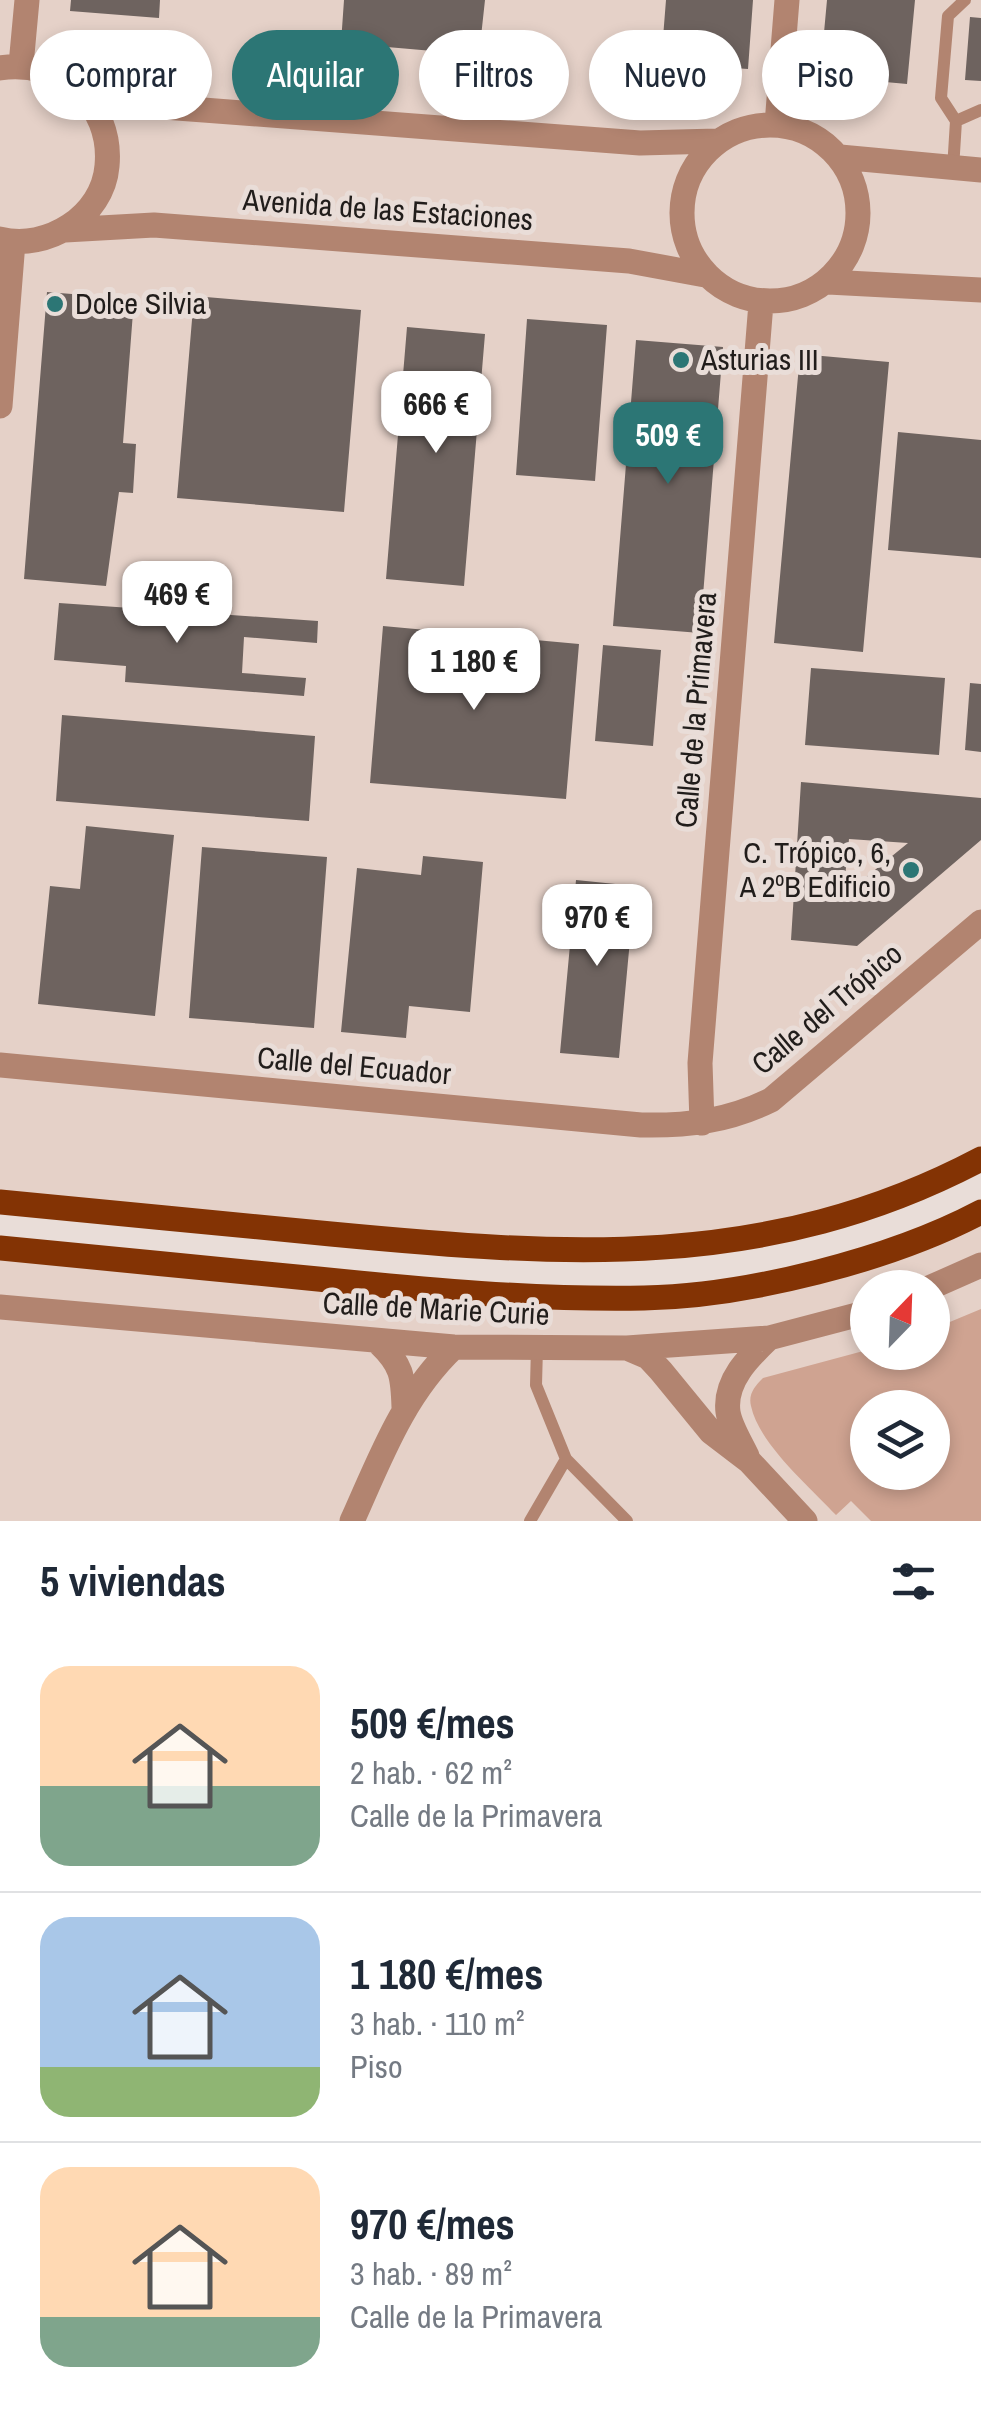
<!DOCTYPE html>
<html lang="es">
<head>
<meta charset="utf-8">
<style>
	body { margin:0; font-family:"Archivo Narrow",sans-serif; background:#f2f2f3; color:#1f2937; height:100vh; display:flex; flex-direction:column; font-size:38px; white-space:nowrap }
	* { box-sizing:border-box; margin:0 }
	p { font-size:32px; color:#747a83 }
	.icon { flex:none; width:55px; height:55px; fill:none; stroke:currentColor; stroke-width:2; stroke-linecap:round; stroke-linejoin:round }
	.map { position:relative; height:1521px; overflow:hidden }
	.details { display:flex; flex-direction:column; background:#fff; flex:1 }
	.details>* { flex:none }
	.guide { position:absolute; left:30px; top:30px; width:922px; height:90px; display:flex; gap:20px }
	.needle { width:65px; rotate:23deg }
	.buttons { position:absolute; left:850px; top:1270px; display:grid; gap:20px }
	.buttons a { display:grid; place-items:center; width:100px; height:100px; border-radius:50%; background:#fff; box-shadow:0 5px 15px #0003; font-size:50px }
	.price { position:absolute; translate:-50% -85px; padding:0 22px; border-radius:20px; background:#fff; color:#222; font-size:32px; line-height:65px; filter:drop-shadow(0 2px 5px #0008) }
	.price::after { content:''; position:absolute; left:50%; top:60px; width:30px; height:22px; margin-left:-15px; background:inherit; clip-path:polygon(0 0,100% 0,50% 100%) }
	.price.active { background:#2c7675; color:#fff }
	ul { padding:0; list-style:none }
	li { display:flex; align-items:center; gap:30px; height:250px; padding:0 40px }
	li+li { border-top:2px solid #e0e1e3 }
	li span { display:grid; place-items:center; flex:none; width:280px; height:200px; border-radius:30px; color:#555 }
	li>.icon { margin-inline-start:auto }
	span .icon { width:120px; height:120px; fill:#fffc; stroke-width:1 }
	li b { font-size:42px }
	h2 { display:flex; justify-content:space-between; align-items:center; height:120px; padding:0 40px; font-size:42px }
	.chip { padding:0 35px; border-radius:45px; background:#fff; box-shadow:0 5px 15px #0003; font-size:35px; line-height:90px }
	.chip.active { background:#2c7675; color:#fff }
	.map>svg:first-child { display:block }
	.built { fill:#e5d1c8; fill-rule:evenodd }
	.green { fill:#cfa391; fill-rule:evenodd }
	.building { fill:#6e635f; fill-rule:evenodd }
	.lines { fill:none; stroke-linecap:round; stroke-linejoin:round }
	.lane { stroke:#b28470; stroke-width:12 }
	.street { stroke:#b28470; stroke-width:25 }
	.primary { stroke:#833304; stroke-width:25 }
	.poi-dot { fill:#2c7675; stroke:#e9ddd8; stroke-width:4 }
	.labels { text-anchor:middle; stroke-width:10; stroke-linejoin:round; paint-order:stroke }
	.street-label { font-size:30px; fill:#211d1b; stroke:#e9ddd8 }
	.poi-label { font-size:30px; fill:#211d1b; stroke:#e9ddd8; text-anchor:start }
</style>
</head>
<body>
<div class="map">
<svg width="981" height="1521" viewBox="0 0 981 1521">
	<rect width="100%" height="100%" fill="#e9ddd8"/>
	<!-- built -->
	<path class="built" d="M0,0H981V1159L845,1215L648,1250L0,1202Z
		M981,1212V1521H0V1248L421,1289L749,1286ZM868,1288H932V1352H868ZM868,1408H932V1472H868Z"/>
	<!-- green -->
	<path class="green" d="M981,1309V1521H871L851,1501L836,1515C810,1487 759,1444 751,1406C748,1394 755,1386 763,1378L867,1350L932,1352L933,1329ZM868,1408H932V1472H868Z"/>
	<!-- building -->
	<path class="building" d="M71,0H160L159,18L70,11Z
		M344,0H485L479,55L341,43Z
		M666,0H753L748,69L661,63Z
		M827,0H915L907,84L820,76Z
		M970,17L981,18V81L965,80Z
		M47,292L134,299L123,443L136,444L133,493L119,492L106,586L24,579Z
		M194,296L361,310L344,512L177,498Z
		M527,319L607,325L595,481L516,475Z
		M407,327L485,334L464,586L386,579Z
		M636,340L723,347L700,633L613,626Z
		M800,354L889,362L863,652L774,643Z
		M898,432L981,440V558L888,550Z
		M59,603L318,621L317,643L244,637L242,673L306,678L304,696L125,682L126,666L54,660Z
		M383,626L579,644L566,799L370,783Z
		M603,645L661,650L653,746L595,741Z
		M811,668L945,678L939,755L805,745Z
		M970,683L981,684V752L965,750Z
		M62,715L315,736L309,821L56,801Z
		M801,782L981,798V840L857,946L791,940ZM849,839L908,843L843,896Z
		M86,826L174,835L155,1016L38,1004L50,886L80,889Z
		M202,847L327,857L314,1028L189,1018Z
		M423,856L483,862L470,1012L409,1006L406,1038L341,1032L357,868L421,875Z
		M576,880L635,886L619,1058L560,1053Z"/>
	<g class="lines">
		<!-- lane -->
		<path class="lane" d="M956,121L981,110
			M953,169L956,121L941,98L948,16L965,0
			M537,1347L536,1385L566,1459L627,1521
			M530,1521L566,1459"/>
		<!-- street -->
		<path class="street" d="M21,65L27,0
			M0,68C59,59 113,103 107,166C103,216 47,251 0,239
			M88,97L164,107L640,143L717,141
			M777,124L787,0
			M682 213a88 88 0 1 1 176 0a88 88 0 1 1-176 0Z
			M840,157L981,170
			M65,230L154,225L629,261L705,275
			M828,282L981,290
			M0,406L13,242
			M0,1065L641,1125C688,1126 728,1121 771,1100L981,922
			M702,1123L700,1063L761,303
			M929,1288L981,1265
			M0,1307L454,1347L627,1348L769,1338L868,1312
			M379,1343C402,1365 403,1376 404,1407
			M627,1348L648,1357L661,1371L711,1432L749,1461L805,1521
			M747,1456C741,1443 730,1426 728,1412C724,1381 749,1357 769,1338
			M352,1521C380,1459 403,1395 454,1347"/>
		<!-- primary -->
		<path class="primary" d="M0,1202C110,1213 221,1223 331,1234C563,1256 767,1272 981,1159
			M0,1248C106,1258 212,1269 318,1279C426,1290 535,1300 644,1298C747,1296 890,1260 981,1212"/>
	</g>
	<!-- markers -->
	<g class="poi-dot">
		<circle cx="55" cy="304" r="10"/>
		<circle cx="681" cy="360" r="10"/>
		<circle cx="911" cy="870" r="10"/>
	</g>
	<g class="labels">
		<!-- street labels -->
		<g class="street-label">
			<text transform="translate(388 210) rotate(4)" y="10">Avenida de las Estaciones</text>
			<text transform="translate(696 710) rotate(-85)" y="10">Calle de la Primavera</text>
			<text transform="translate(827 1009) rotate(-40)" y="10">Calle del Trópico</text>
			<text transform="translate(354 1066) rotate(5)" y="10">Calle del Ecuador</text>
			<text transform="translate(436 1309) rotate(3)" y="10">Calle de Marie Curie</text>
		</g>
		<!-- poi labels -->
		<g class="poi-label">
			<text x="75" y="314">Dolce Silvia</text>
			<text x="701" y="370">Asturias III</text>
			<text x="891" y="863" text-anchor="end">C. Trópico, 6,<tspan x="891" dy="34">A 2ºB Edificio</tspan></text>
		</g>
	</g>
</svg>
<div class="buttons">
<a><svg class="needle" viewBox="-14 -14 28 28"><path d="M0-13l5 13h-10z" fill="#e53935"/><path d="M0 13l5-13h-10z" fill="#747a83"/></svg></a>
<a><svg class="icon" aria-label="layers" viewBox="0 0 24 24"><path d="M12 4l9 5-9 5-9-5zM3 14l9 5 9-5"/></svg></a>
</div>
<b class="price" style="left:436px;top:456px">666 €</b>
<b class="price active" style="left:668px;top:487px">509 €</b>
<b class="price" style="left:177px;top:646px">469 €</b>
<b class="price" style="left:474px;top:713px">1 180 €</b>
<b class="price" style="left:597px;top:969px">970 €</b>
<div class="guide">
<a class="chip">Comprar</a>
<a class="chip active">Alquilar</a>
<a class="chip">Filtros</a>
<a class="chip">Nuevo</a>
<a class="chip">Piso</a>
</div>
</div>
<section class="details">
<h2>5 viviendas<svg class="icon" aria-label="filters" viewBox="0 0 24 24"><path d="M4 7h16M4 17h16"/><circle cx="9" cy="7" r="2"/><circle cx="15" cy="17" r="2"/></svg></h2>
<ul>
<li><span style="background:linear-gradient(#ffd9b3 60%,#7fa58c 0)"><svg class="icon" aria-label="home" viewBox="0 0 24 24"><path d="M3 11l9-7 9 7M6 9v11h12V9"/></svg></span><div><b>509 €/mes</b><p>2 hab. · 62 m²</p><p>Calle de la Primavera</p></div></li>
<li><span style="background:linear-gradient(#a9c7e8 75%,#8fb573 0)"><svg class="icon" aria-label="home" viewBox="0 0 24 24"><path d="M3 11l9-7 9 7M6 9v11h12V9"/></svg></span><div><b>1 180 €/mes</b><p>3 hab. · 110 m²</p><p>Piso</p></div></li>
<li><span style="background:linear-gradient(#ffd9b3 75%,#7fa58c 0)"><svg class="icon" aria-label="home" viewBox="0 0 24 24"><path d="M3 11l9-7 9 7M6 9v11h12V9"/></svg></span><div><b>970 €/mes</b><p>3 hab. · 89 m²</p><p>Calle de la Primavera</p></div></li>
</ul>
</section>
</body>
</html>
